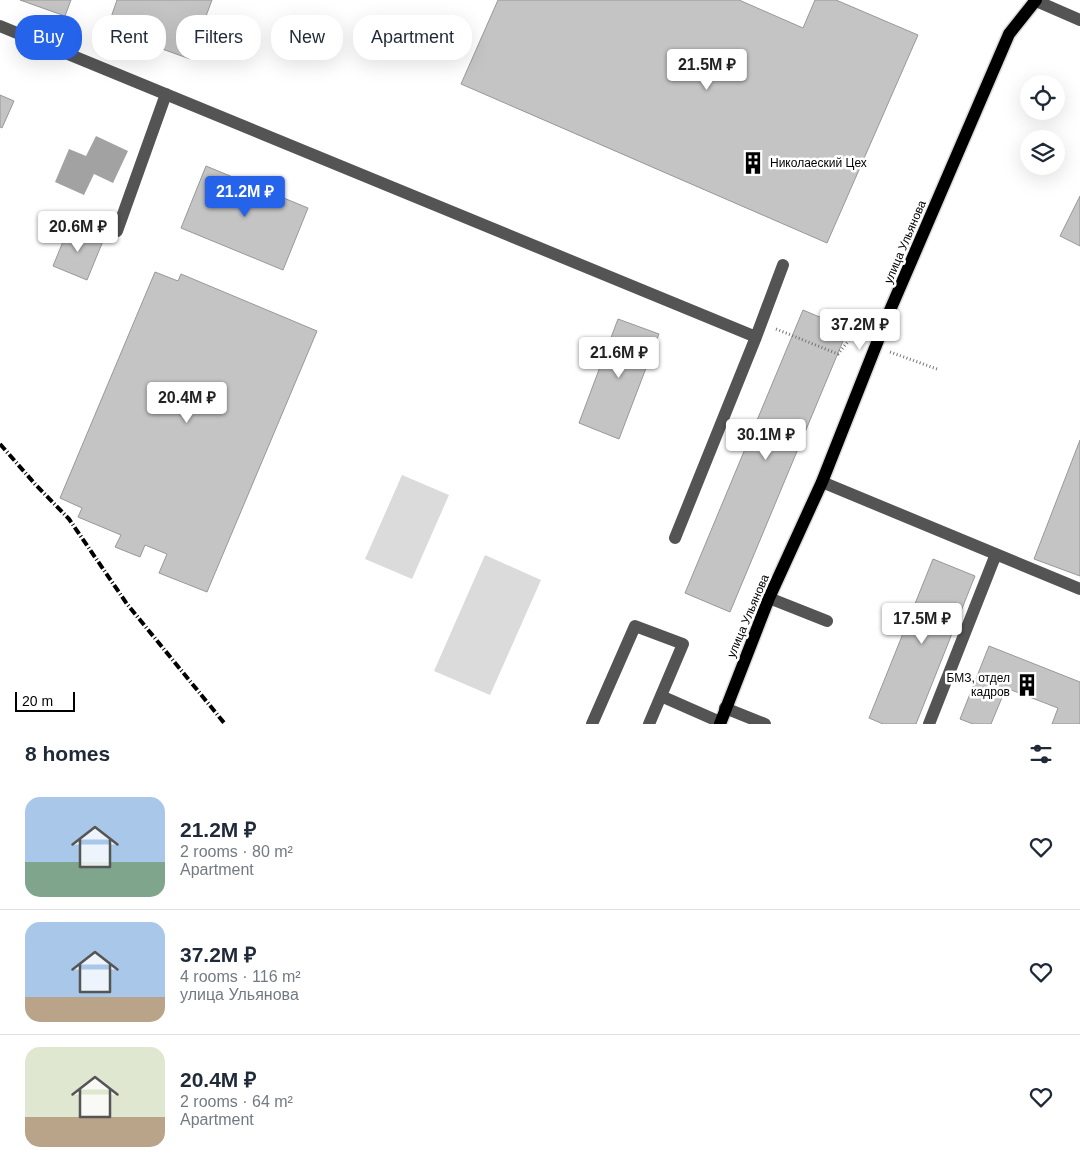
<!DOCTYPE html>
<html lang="en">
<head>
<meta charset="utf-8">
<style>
	body { margin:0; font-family:Arial,sans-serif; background:#f2f2f3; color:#1f2937; height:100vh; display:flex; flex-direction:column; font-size:19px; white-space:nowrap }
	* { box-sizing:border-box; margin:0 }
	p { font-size:16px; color:#747a83 }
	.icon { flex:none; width:28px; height:28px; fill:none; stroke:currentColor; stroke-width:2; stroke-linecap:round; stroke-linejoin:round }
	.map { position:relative; height:724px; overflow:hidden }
	.details { display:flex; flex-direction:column; background:#fff; flex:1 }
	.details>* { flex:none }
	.hud { position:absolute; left:15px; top:15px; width:500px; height:45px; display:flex; gap:10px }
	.fabs { position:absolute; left:1020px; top:75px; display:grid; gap:10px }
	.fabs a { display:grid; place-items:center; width:45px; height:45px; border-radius:50%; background:#fff; box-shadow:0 5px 20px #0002; font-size:25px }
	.scale { position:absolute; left:15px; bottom:12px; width:60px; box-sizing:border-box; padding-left:5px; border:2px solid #000; border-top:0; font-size:14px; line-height:18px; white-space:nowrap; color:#000; -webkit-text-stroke:4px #fff; paint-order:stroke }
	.price { position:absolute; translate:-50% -42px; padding:0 11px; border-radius:5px; background:#fff; color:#222; font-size:16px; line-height:32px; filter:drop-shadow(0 1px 2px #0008) }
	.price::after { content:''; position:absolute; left:50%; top:30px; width:15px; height:11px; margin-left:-8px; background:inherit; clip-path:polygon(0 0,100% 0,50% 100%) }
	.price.on { background:#2563eb; color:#fff }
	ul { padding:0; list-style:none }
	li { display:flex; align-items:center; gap:15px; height:125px; padding:0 25px }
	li+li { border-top:1px solid #e0e1e3 }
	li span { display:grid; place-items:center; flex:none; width:140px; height:100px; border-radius:15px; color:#555 }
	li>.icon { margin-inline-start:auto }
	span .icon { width:60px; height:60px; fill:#fffc; stroke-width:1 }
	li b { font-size:21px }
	h2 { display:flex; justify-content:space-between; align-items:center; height:60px; padding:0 25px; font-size:21px }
	.chip { padding:0 18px; border-radius:20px; background:#fff; box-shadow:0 5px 20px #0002; font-size:18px; line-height:45px }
	.chip.on { background:#2563eb; color:#fff }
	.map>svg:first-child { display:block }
	.green { fill:#dbdbdb }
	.water { fill:#a2a2a2 }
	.building { fill:#c4c4c4; stroke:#989898 }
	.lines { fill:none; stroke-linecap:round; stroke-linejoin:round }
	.major-casing { stroke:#dbdbdb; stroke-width:15 }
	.path { stroke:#767676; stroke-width:3; stroke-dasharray:1 2.5; stroke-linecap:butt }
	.minor { stroke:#545454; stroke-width:12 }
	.major { stroke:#000; stroke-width:12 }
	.rail { stroke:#000; stroke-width:4; stroke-dasharray:8 2.5 1 2.5; stroke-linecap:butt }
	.labels { text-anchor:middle; stroke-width:5; stroke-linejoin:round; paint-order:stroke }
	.poi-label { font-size:12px; fill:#000; stroke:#fff; text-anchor:start }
	.street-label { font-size:12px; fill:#000; stroke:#fff }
</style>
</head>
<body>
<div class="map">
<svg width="1080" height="724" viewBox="0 0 1080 724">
	<rect width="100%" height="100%" fill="#fff"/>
	<!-- green -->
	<path class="green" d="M402,475L449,495L412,579L365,559Z
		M485,555L541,580L490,695L434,671Z"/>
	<!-- water -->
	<path class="water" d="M96,136L128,151L113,183L94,174L84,195L55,182L69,149L86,156Z"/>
	<!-- building -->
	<path class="building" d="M20,0H71L65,16Z
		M117,0H212L190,59L107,29Z
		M498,0H739L803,28L815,0H836L918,35L827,243L461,84Z
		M0,95L14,101L2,128L0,127Z
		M206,166L308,208L283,270L181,228Z
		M1080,196V246L1060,236Z
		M69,227L103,241L87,280L53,266Z
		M155,272L178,281L181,274L317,331L207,592L159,573L167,554L145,545L140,557L115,547L121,535L78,517L82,508L60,498Z
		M803,310L848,329L730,612L685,593Z
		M618,319L659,334L619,439L579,423Z
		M1080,440V576L1034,559Z
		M933,559L975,576L916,724H883L869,718Z
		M989,646L1080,682V724H1052L1058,708L1006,688L991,724H973L960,719Z"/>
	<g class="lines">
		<defs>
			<path id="major" d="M720,724L769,598L822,482L888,315L1009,34L1036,0"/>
		</defs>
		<!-- major casing -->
		<use href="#major" class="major-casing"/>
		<!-- path -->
		<path class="path" d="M776,329L838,354L853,335L862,340
			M890,352L937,369"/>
		<!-- minor -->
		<path class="minor" d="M1034,0L1080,20
			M0,26L756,337L675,538
			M117,231L166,94
			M756,337L783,265
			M822,482L1080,589
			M769,598L827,621
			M661,696L720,722
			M725,708L765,724
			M592,724L635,626L683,644L649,724
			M929,724L996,554"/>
		<!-- major -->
		<use href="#major" class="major"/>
		<!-- rail -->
		<path class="rail" d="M0,444L35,484L69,519L127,604L225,724"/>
	</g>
	<!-- icons -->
	<defs>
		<symbol id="building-bare" viewBox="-9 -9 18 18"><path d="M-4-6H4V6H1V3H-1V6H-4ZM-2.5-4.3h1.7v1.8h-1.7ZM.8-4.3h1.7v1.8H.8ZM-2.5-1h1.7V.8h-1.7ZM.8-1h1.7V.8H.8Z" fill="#000" stroke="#fff" stroke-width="2.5" paint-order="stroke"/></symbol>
	</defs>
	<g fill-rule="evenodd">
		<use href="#building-bare" x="737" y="147" width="32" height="32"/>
		<use href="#building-bare" x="1011" y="669" width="32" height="32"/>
	</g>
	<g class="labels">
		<!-- poi labels -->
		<g class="poi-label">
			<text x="770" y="167">Николаеский Цех</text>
			<text x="1010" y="682" text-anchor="end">БМЗ, отдел<tspan x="1010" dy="14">кадров</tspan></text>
		</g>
		<!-- street labels -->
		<g class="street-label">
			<text transform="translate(905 242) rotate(-67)" y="4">улица Ульянова</text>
			<text transform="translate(748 616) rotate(-67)" y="4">улица Ульянова</text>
		</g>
	</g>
</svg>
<div class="fabs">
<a><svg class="icon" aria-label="locate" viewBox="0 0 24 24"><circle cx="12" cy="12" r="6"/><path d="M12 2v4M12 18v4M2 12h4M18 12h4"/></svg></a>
<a><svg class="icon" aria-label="layers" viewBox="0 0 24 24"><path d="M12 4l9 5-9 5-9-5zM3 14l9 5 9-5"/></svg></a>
</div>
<div class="scale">20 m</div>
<b class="price" style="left:707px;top:91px">21.5M ₽</b>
<b class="price on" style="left:245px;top:218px">21.2M ₽</b>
<b class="price" style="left:78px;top:253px">20.6M ₽</b>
<b class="price" style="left:860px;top:351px">37.2M ₽</b>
<b class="price" style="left:619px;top:379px">21.6M ₽</b>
<b class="price" style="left:187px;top:424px">20.4M ₽</b>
<b class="price" style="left:766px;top:461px">30.1M ₽</b>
<b class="price" style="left:922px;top:645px">17.5M ₽</b>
<div class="hud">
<a class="chip on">Buy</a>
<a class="chip">Rent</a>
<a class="chip">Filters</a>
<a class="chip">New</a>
<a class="chip">Apartment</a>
</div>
</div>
<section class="details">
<h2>8 homes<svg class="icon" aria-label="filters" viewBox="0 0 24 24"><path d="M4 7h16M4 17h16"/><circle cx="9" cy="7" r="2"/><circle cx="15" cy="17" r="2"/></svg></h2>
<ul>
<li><span style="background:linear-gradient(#a9c7e8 65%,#7fa58c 0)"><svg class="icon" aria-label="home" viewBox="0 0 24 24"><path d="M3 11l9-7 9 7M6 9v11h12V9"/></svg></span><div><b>21.2M ₽</b><p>2 rooms · 80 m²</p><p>Apartment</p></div><svg class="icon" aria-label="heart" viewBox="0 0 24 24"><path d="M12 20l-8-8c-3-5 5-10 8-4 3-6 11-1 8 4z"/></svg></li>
<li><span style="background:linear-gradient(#a9c7e8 75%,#b9a48a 0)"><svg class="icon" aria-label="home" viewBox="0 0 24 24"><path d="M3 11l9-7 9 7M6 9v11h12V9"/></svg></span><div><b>37.2M ₽</b><p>4 rooms · 116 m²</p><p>улица Ульянова</p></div><svg class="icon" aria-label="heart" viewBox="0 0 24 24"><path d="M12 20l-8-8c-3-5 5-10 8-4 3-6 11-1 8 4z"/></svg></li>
<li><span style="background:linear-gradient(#dfe7d0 70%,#b9a48a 0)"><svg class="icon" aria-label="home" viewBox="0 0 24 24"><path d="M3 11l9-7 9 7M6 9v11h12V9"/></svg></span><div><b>20.4M ₽</b><p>2 rooms · 64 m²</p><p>Apartment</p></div><svg class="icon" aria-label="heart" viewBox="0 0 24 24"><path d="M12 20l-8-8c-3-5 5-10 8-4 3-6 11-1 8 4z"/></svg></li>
</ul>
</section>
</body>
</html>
